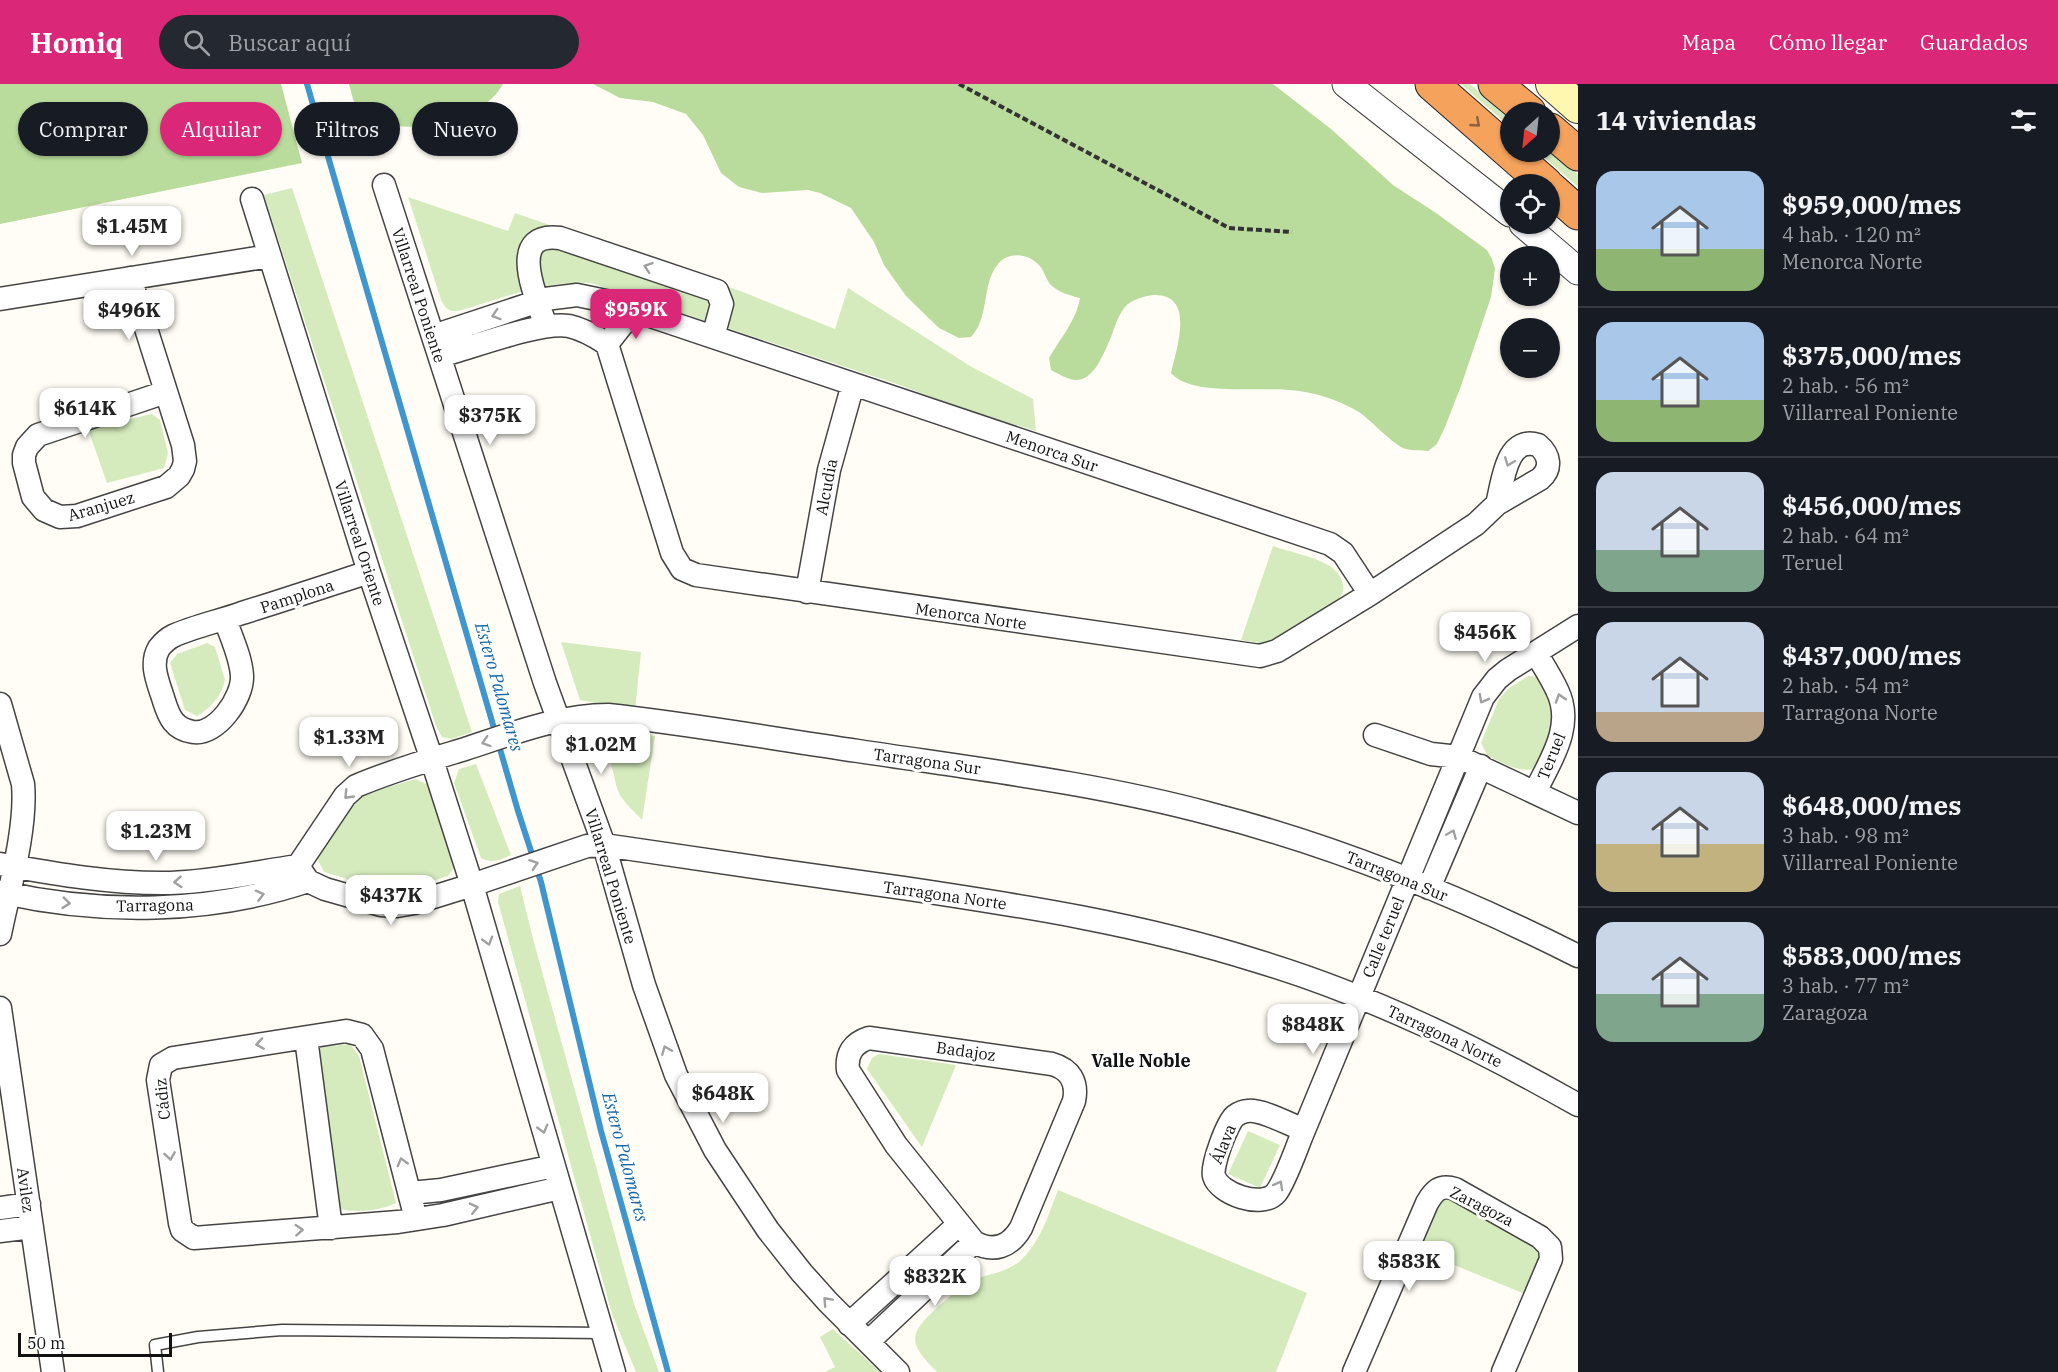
<!DOCTYPE html>
<html lang="es">
<head>
<meta charset="utf-8">
<style>
	body { margin:0; font-family:"IBM Plex Serif",serif; background:#242831; color:#f1f3f6; height:100vh; display:flex; flex-direction:column; font-size:22px; white-space:nowrap }
	* { box-sizing:border-box; margin:0 }
	p { font-size:20px; color:#9ea1a6 }
	.icon { flex:none; width:33px; height:33px; fill:none; stroke:currentColor; stroke-width:2; stroke-linecap:round; stroke-linejoin:round }
	.map { position:relative; flex:1; overflow:hidden }
	.drawer { display:flex; flex-direction:column; background:#171b24; width:480px }
	.drawer>* { flex:none }
	.top-card { position:absolute; left:18px; top:18px; width:570px; height:54px; display:flex; gap:12px }
	.needle { width:39px; rotate:207deg }
	.buttons { position:absolute; left:1500px; top:18px; display:grid; gap:12px }
	.buttons a { display:grid; place-items:center; width:60px; height:60px; border-radius:50%; background:#171b24; box-shadow:0 2px 4px #0004; font-size:30px }
	.scale { position:absolute; left:18px; bottom:15px; width:154px; box-sizing:border-box; padding-left:6px; border:3px solid #111; border-top:0; font-size:16px; line-height:21px; white-space:nowrap; color:#111; -webkit-text-stroke:4px #fff; paint-order:stroke }
	.price { position:absolute; translate:-50% -51px; padding:0 14px; border-radius:12px; background:#fff; color:#222; font-size:20px; line-height:39px; filter:drop-shadow(0 2px 3px #0008) }
	.price::after { content:''; position:absolute; left:50%; top:36px; width:18px; height:14px; margin-left:-9px; background:inherit; clip-path:polygon(0 0,100% 0,50% 100%) }
	.price.current { background:#db2777; color:#fff }
	ul { padding:0; list-style:none }
	li { display:flex; align-items:center; gap:18px; height:150px; padding:0 18px }
	li+li { border-top:2px solid #363941 }
	li span { display:grid; place-items:center; flex:none; width:168px; height:120px; border-radius:18px; color:#555 }
	li>.icon { margin-inline-start:auto }
	span .icon { width:72px; height:72px; fill:#fffc; stroke-width:1 }
	li b { font-size:26px }
	h2 { display:flex; justify-content:space-between; align-items:center; height:72px; padding:0 18px; font-size:26px }
	.tag { padding:0 21px; border-radius:27px; background:#171b24; box-shadow:0 2px 4px #0004; font-size:21px; line-height:54px }
	.tag.current { background:#db2777; color:#fff }
	header { display:flex; align-items:center; gap:36px; box-sizing:border-box; height:84px; padding:0 30px; background:#db2777; color:#fff }
	header strong { font-size:28px }
	nav { display:flex; gap:33px; margin-inline-start:auto; font-size:21px }
	.search { width:420px; height:54px; background:#242831; display:flex; align-items:center; gap:15px; box-sizing:border-box; padding:0 21px; border-radius:33px; color:#9ea1a6; font-size:22px }
	main { display:flex; flex:1; min-height:0 }
	.map>svg:first-child { display:block }
	.green { fill:#d5ebbd }
	.forest { fill:#b9dc9c }
	.lines { fill:none; stroke-linecap:round; stroke-linejoin:round }
	.stream { stroke:#3f96cf; stroke-width:6 }
	.service-casing { stroke:#444; stroke-width:13 }
	.minor-casing { stroke:#444; stroke-width:25 }
	.tertiary-casing { stroke:#444; stroke-width:29 }
	.secondary-casing { stroke:#333; stroke-width:34 }
	.motorway-casing { stroke:#222; stroke-width:35 }
	.path { stroke:#333; stroke-width:4; stroke-dasharray:6 3; stroke-linecap:butt }
	.service { stroke:#fff; stroke-width:10 }
	.minor { stroke:#fff; stroke-width:22 }
	.tertiary { stroke:#fff; stroke-width:27 }
	.secondary { stroke:#fff6b0; stroke-width:32 }
	.motorway { stroke:#f5a25d; stroke-width:33 }
	.oneway { stroke:#8e613b }
	.oneway2 { stroke:#a0a0a0 }
	.labels { text-anchor:middle; stroke-width:6; stroke-linejoin:round; paint-order:stroke }
	.street-label { font-size:16px; fill:#111; stroke:#fff }
	.water-label { font-size:18px; font-style:italic; fill:#1768a6; stroke:#fff }
	.neighbourhood-label { font-size:18px; font-weight:bold; fill:#111; stroke:#fff }
</style>
</head>
<body>
<header>
<strong>Homiq</strong>
<div class="search"><svg class="icon" aria-label="search" viewBox="0 0 24 24"><circle cx="10" cy="10" r="6"/><path d="M15 15l6 6"/></svg>Buscar aquí</div>
<nav><a>Mapa</a><a>Cómo llegar</a><a>Guardados</a></nav>
</header>
<main>
<div class="map">
<svg width="1578" height="1288" viewBox="0 0 1578 1288">
	<rect width="100%" height="100%" fill="#fffdf5"/>
	<!-- green -->
	<path class="green" d="M1461,0H1470L1510,34V43Z
		M1550,67L1578,91V103L1538,68Z
		M292,104L472,648L451,655L442,653L436,642L264,111Z
		M408,113L508,147L515,129L743,208L835,245L848,204L970,282L1033,315L1036,347L949,320L897,300L591,199C544,196 503,214 458,227C449,228 445,224 441,216Z
		M152,330L160,336L168,369L164,384L107,399L88,345Z
		M1273,462C1290,468 1312,472 1328,481C1341,488 1350,506 1337,516L1266,560L1241,556Z
		M561,558L641,568L635,626L580,616Z
		M207,559L215,563L225,596C222,611 210,625 197,632L185,626L170,579L177,570Z
		M1529,592L1537,593L1554,618L1552,652L1534,685C1518,689 1501,678 1487,671L1481,659L1499,615L1509,604Z
		M629,647L655,652L642,736C635,728 625,720 620,711C616,704 615,695 613,687C607,668 602,650 629,647Z
		M476,680L511,771C500,776 492,780 481,774L454,699L459,685Z
		M416,695L430,702L455,782L448,792L398,808L387,807L324,788L317,774L355,718L364,710Z
		M520,802L533,855L634,1220L659,1288H636L612,1230L498,818L499,810Z
		M350,960L359,972L396,1119C380,1127 356,1129 339,1125L314,964Z
		M879,970L956,981L922,1063L867,985L872,974Z
		M1248,1047L1280,1061L1260,1104L1228,1090Z
		M1058,1106L1307,1209L1276,1288H937C907,1258 908,1250 939,1222C948,1215 957,1204 967,1198C983,1191 1005,1189 1019,1178C1040,1159 1048,1132 1058,1106Z
		M1445,1110L1530,1155L1541,1168V1177L1525,1210L1415,1165L1433,1120Z
		M833,1245L880,1288H825L835,1283L820,1253Z"/>
	<!-- forest -->
	<path class="forest" d="M0,0H281L302,79L0,140Z
		M349,0H503C482,40 397,57 362,29C353,22 352,10 349,0Z
		M593,0H1273L1331,45L1393,101L1436,129L1487,166L1492,175L1495,185L1491,213L1461,302L1445,343L1437,360L1428,367C1421,366 1413,367 1406,365C1394,362 1371,336 1359,328C1340,317 1320,310 1299,307C1266,301 1192,314 1171,289C1176,266 1196,211 1155,211C1146,211 1130,216 1125,223C1118,231 1115,243 1111,253C1107,263 1102,273 1097,282C1081,304 1070,296 1051,286L1049,274C1060,255 1076,237 1080,214C1071,212 1058,208 1051,201C1047,197 1045,190 1042,185C1032,170 1010,166 998,180C981,201 990,233 971,253L959,254L939,244L906,212L884,181L874,158L851,124L820,109L808,106L762,109L739,103L721,89L703,51L686,30L653,18L620,14Z"/>
	<g class="lines">
		<!-- stream -->
		<path class="stream" d="M307,0L518,727L541,798L601,1047L668,1288"/>
		<defs>
			<path id="service" d="M158,1288L155,1261L198,1253L282,1246L603,1249"/>
			<path id="minor" d="M384,101L545,599L604,761L644,901L676,991L715,1066L768,1146L802,1189L828,1218L898,1288
				M252,115L369,488L432,676L472,801L614,1288
				M130,194L183,361L185,377L183,385L179,392L166,403L77,432L60,433L44,426L33,413L24,379V371L27,363L38,351L166,308
				M0,215L270,172
				M546,242C537,215 505,147 560,154L717,207L722,220L713,253
				M433,252L545,215L577,211L606,217L1330,460L1343,469L1370,510
				M607,260L672,469L682,485L696,491L1260,572L1277,567L1370,510L1476,440L1497,420L1540,395C1552,385 1550,371 1538,361C1506,351 1503,398 1497,420
				M607,260L633,227
				M440,272C471,264 540,237 569,242C583,245 595,252 607,260
				M807,508L829,386L853,300
				M225,535C231,553 241,573 242,592C243,614 216,652 193,648C174,645 169,633 164,617C159,600 149,581 159,564C163,559 167,555 173,552C195,542 220,537 242,529C284,516 326,502 369,488
				M0,620L23,700C27,744 9,806 0,850
				M1375,651L1431,670L1459,673L1578,729
				M1535,708C1550,677 1575,642 1557,606C1551,593 1543,581 1536,569
				M0,780C56,790 112,800 170,799C212,798 256,788 298,782
				M298,782L345,712L356,702C391,687 429,676 465,665C511,650 559,631 608,631C691,640 775,655 858,667C976,685 1096,699 1211,730C1339,763 1461,813 1578,872
				M298,782L308,797L325,805L381,821L397,822L414,819L472,801L587,762L604,761C704,776 803,790 903,804C1024,822 1140,840 1257,877C1370,911 1476,963 1578,1021
				M1429,804L1481,682
				M0,808C101,831 210,830 308,797
				M0,924L53,1288
				M306,954L331,1144
				M869,954L1052,980C1070,985 1078,998 1074,1017L1021,1144C1010,1163 993,1169 974,1158L896,1061L848,986C846,970 853,959 869,954Z
				M1304,1046C1291,1041 1261,1025 1248,1027C1243,1027 1239,1029 1235,1032C1227,1039 1211,1082 1214,1092C1219,1110 1262,1125 1276,1109C1286,1096 1297,1062 1304,1046L1483,613L1497,595L1508,586L1578,542
				M410,1109L441,1106L554,1082
				M0,1124L29,1120
				M416,1135L372,965L362,951L346,947L173,974L161,981L158,996L180,1139L182,1146L194,1154L398,1138L443,1131L560,1104
				M0,1147L32,1143
				M849,1240L959,1140
				M868,1258L974,1158
				M1354,1288L1427,1119C1434,1107 1440,1100 1455,1105L1540,1153L1550,1163L1551,1175L1503,1288"/>
			<path id="tertiary" d="M1346,0L1510,129
				M1523,140L1578,187"/>
			<path id="secondary" d="M1552,0L1578,23"/>
			<path id="motorway" d="M1432,0L1546,100
				M1495,0L1529,28
				M1550,46L1578,70
				M1550,104L1578,129"/>
		</defs>
		<!-- service casing -->
		<use href="#service" class="service-casing"/>
		<!-- minor casing -->
		<use href="#minor" class="minor-casing"/>
		<!-- tertiary casing -->
		<use href="#tertiary" class="tertiary-casing"/>
		<!-- secondary casing -->
		<use href="#secondary" class="secondary-casing"/>
		<!-- motorway casing -->
		<use href="#motorway" class="motorway-casing"/>
		<!-- path -->
		<path class="path" d="M959,0L1229,144L1292,148"/>
		<!-- service -->
		<use href="#service" class="service"/>
		<!-- minor -->
		<use href="#minor" class="minor"/>
		<!-- tertiary -->
		<use href="#tertiary" class="tertiary"/>
		<!-- secondary -->
		<use href="#secondary" class="secondary"/>
		<!-- motorway -->
		<use href="#motorway" class="motorway"/>
	</g>
	<!-- one-way arrows -->
	<defs><path id="oneway-chevron" d="M-2-3.5L2.5 0L-2 3.5" fill="none" stroke-width="1.6" stroke-linecap="round" stroke-linejoin="round" transform="scale(1.5)"/></defs>
	<use class="oneway" href="#oneway-chevron" transform="translate(1476 39) rotate(41)"/>
	<g class="oneway2">
		<use href="#oneway-chevron" transform="translate(648 183) rotate(-161)"/>
		<use href="#oneway-chevron" transform="translate(496 231) rotate(162)"/>
		<use href="#oneway-chevron" transform="translate(1509 378) rotate(111)"/>
		<use href="#oneway-chevron" transform="translate(1560 614) rotate(-108)"/>
		<use href="#oneway-chevron" transform="translate(1483 615) rotate(118)"/>
		<use href="#oneway-chevron" transform="translate(486 658) rotate(162)"/>
		<use href="#oneway-chevron" transform="translate(348 711) rotate(134)"/>
		<use href="#oneway-chevron" transform="translate(1452 750) rotate(-67)"/>
		<use href="#oneway-chevron" transform="translate(534 780) rotate(-19)"/>
		<use href="#oneway-chevron" transform="translate(178 798) rotate(176)"/>
		<use href="#oneway-chevron" transform="translate(260 811) rotate(-14)"/>
		<use href="#oneway-chevron" transform="translate(66 819) rotate(6)"/>
		<use href="#oneway-chevron" transform="translate(488 857) rotate(74)"/>
		<use href="#oneway-chevron" transform="translate(260 960) rotate(171)"/>
		<use href="#oneway-chevron" transform="translate(666 966) rotate(-112)"/>
		<use href="#oneway-chevron" transform="translate(543 1045) rotate(74)"/>
		<use href="#oneway-chevron" transform="translate(170 1072) rotate(81)"/>
		<use href="#oneway-chevron" transform="translate(402 1078) rotate(-105)"/>
		<use href="#oneway-chevron" transform="translate(1279 1101) rotate(-61)"/>
		<use href="#oneway-chevron" transform="translate(474 1124) rotate(-13)"/>
		<use href="#oneway-chevron" transform="translate(299 1146) rotate(-4)"/>
		<use href="#oneway-chevron" transform="translate(827 1217) rotate(-133)"/>
	</g>
	<g class="labels">
		<!-- street labels -->
		<g class="street-label">
			<text transform="translate(419 211) rotate(72)" y="6">Villarreal Poniente</text>
			<text transform="translate(1052 367) rotate(19)" y="6">Menorca Sur</text>
			<text transform="translate(826 403) rotate(-79)" y="6">Alcudia</text>
			<text transform="translate(101 422) rotate(-16)" y="6">Aranjuez</text>
			<text transform="translate(360 459) rotate(72)" y="6">Villarreal Oriente</text>
			<text transform="translate(297 512) rotate(-18)" y="6">Pamplona</text>
			<text transform="translate(971 532) rotate(8)" y="6">Menorca Norte</text>
			<text transform="translate(1551 672) rotate(-68)" y="6">Teruel</text>
			<text transform="translate(927 677) rotate(8)" y="6">Tarragona Sur</text>
			<text transform="translate(611 792) rotate(73)" y="6">Villarreal Poniente</text>
			<text transform="translate(1397 792) rotate(22)" y="6">Tarragona Sur</text>
			<text transform="translate(945 811) rotate(8)" y="6">Tarragona Norte</text>
			<text transform="translate(155 821) rotate(-1)" y="6">Tarragona</text>
			<text transform="translate(1383 853) rotate(-68)" y="6">Calle teruel</text>
			<text transform="translate(1445 952) rotate(25)" y="6">Tarragona Norte</text>
			<text transform="translate(966 967) rotate(8)" y="6">Badajoz</text>
			<text transform="translate(162 1015) rotate(-96)" y="6">Cádiz</text>
			<text transform="translate(1223 1060) rotate(-68)" y="6">Álava</text>
			<text transform="translate(26 1106) rotate(82)" y="6">Avilez</text>
			<text transform="translate(1482 1122) rotate(27)" y="6">Zaragoza</text>
		</g>
		<!-- water labels -->
		<g class="water-label">
			<text transform="translate(499 603) rotate(74)" y="6">Estero Palomares</text>
			<text transform="translate(625 1073) rotate(75)" y="6">Estero Palomares</text>
		</g>
		<!-- neighbourhood labels -->
		<g class="neighbourhood-label">
			<text x="1141" y="983">Valle Noble</text>
		</g>
	</g>
</svg>
<div class="buttons">
<a><svg class="needle" viewBox="-14 -14 28 28"><path d="M0-13l5 13h-10z" fill="#e53935"/><path d="M0 13l5-13h-10z" fill="#9ea1a6"/></svg></a>
<a><svg class="icon" aria-label="locate" viewBox="0 0 24 24"><circle cx="12" cy="12" r="6"/><path d="M12 2v4M12 18v4M2 12h4M18 12h4"/></svg></a>
<a>+</a>
<a>−</a>
</div>
<div class="scale">50 m</div>
<b class="price" style="left:132px;top:173px">$1.45M</b>
<b class="price current" style="left:636px;top:256px">$959K</b>
<b class="price" style="left:129px;top:257px">$496K</b>
<b class="price" style="left:85px;top:355px">$614K</b>
<b class="price" style="left:490px;top:362px">$375K</b>
<b class="price" style="left:1485px;top:579px">$456K</b>
<b class="price" style="left:349px;top:684px">$1.33M</b>
<b class="price" style="left:601px;top:691px">$1.02M</b>
<b class="price" style="left:156px;top:778px">$1.23M</b>
<b class="price" style="left:391px;top:842px">$437K</b>
<b class="price" style="left:1313px;top:971px">$848K</b>
<b class="price" style="left:723px;top:1040px">$648K</b>
<b class="price" style="left:1409px;top:1208px">$583K</b>
<b class="price" style="left:935px;top:1223px">$832K</b>
<div class="top-card">
<a class="tag">Comprar</a>
<a class="tag current">Alquilar</a>
<a class="tag">Filtros</a>
<a class="tag">Nuevo</a>
</div>
</div>
<section class="drawer">
<h2>14 viviendas<svg class="icon" aria-label="filters" viewBox="0 0 24 24"><path d="M4 7h16M4 17h16"/><circle cx="9" cy="7" r="2"/><circle cx="15" cy="17" r="2"/></svg></h2>
<ul>
<li><span style="background:linear-gradient(#a9c7e8 65%,#8fb573 0)"><svg class="icon" aria-label="home" viewBox="0 0 24 24"><path d="M3 11l9-7 9 7M6 9v11h12V9"/></svg></span><div><b>$959,000/mes</b><p>4 hab. · 120 m²</p><p>Menorca Norte</p></div></li>
<li><span style="background:linear-gradient(#a9c7e8 65%,#8fb573 0)"><svg class="icon" aria-label="home" viewBox="0 0 24 24"><path d="M3 11l9-7 9 7M6 9v11h12V9"/></svg></span><div><b>$375,000/mes</b><p>2 hab. · 56 m²</p><p>Villarreal Poniente</p></div></li>
<li><span style="background:linear-gradient(#c9d6e8 65%,#7fa58c 0)"><svg class="icon" aria-label="home" viewBox="0 0 24 24"><path d="M3 11l9-7 9 7M6 9v11h12V9"/></svg></span><div><b>$456,000/mes</b><p>2 hab. · 64 m²</p><p>Teruel</p></div></li>
<li><span style="background:linear-gradient(#c9d6e8 75%,#b9a48a 0)"><svg class="icon" aria-label="home" viewBox="0 0 24 24"><path d="M3 11l9-7 9 7M6 9v11h12V9"/></svg></span><div><b>$437,000/mes</b><p>2 hab. · 54 m²</p><p>Tarragona Norte</p></div></li>
<li><span style="background:linear-gradient(#c9d6e8 60%,#c2b280 0)"><svg class="icon" aria-label="home" viewBox="0 0 24 24"><path d="M3 11l9-7 9 7M6 9v11h12V9"/></svg></span><div><b>$648,000/mes</b><p>3 hab. · 98 m²</p><p>Villarreal Poniente</p></div></li>
<li><span style="background:linear-gradient(#c9d6e8 60%,#7fa58c 0)"><svg class="icon" aria-label="home" viewBox="0 0 24 24"><path d="M3 11l9-7 9 7M6 9v11h12V9"/></svg></span><div><b>$583,000/mes</b><p>3 hab. · 77 m²</p><p>Zaragoza</p></div></li>
</ul>
</section>
</main>
</body>
</html>
